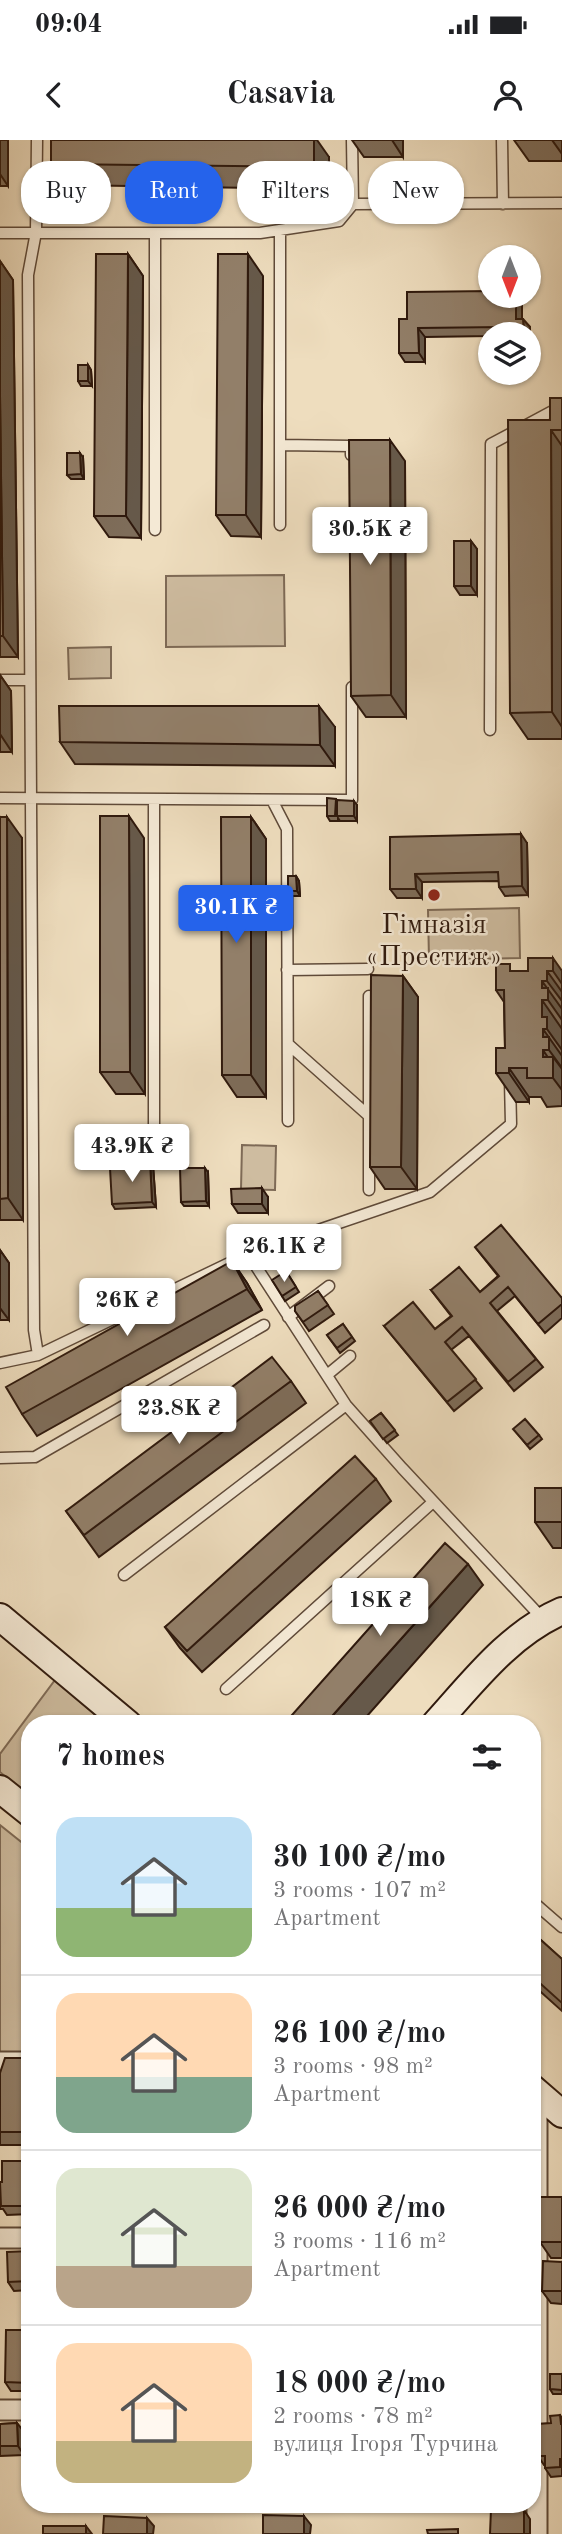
<!DOCTYPE html>
<html lang="en">
<head>
<meta charset="utf-8">
<style>
	body { margin:0; font-family:"Old Standard TT",serif; background:#f2f2f2; color:#202124; height:100vh; display:flex; flex-direction:column; font-size:26px; white-space:nowrap }
	* { box-sizing:border-box; margin:0 }
	p { font-size:23px; color:#757577 }
	.icon { flex:none; width:38px; height:38px; fill:none; stroke:currentColor; stroke-width:2; stroke-linecap:round; stroke-linejoin:round }
	.map { position:relative; flex:1; overflow:hidden }
	.panel { position:absolute; left:21px; top:1575px; width:520px; height:798px; display:flex; flex-direction:column; background:#fff; border-radius:28px; box-shadow:0 2px 5px #0004 }
	.panel>* { flex:none }
	.hud { position:absolute; left:21px; top:21px; width:522px; height:63px; display:flex; gap:14px }
	.needle { width:46px; rotate:180deg }
	.fabs { position:absolute; left:478px; top:105px; display:grid; gap:14px }
	.fabs a { display:grid; place-items:center; width:63px; height:63px; border-radius:50%; background:#fff; box-shadow:0 2px 5px #0004; font-size:35px }
	.price { position:absolute; translate:-50% -60px; padding:0 16px; border-radius:7px; background:#fff; color:#222; font-size:23px; line-height:46px; filter:drop-shadow(0 2px 4px #0008) }
	.price::after { content:''; position:absolute; left:50%; top:42px; width:21px; height:16px; margin-left:-10px; background:inherit; clip-path:polygon(0 0,100% 0,50% 100%) }
	.price.active { background:#2563eb; color:#fff }
	ul { padding:0; list-style:none }
	li { display:flex; align-items:center; gap:21px; height:175px; padding:0 35px }
	li+li { border-top:2px solid #e0e0e0 }
	li span { display:grid; place-items:center; flex:none; width:196px; height:140px; border-radius:21px; color:#555 }
	li>.icon { margin-inline-start:auto }
	span .icon { width:84px; height:84px; fill:#fffc; stroke-width:1 }
	li b { font-size:30px }
	h2 { display:flex; justify-content:space-between; align-items:center; height:84px; padding:0 35px; font-size:30px }
	.tag { padding:0 24px; border-radius:28px; background:#fff; box-shadow:0 2px 5px #0004; font-size:24px; line-height:63px }
	.tag.active { background:#2563eb; color:#fff }
	.status { display:flex; justify-content:space-between; align-items:center; height:49px; padding:0 35px; background:#fff; direction:ltr }
	.status svg { height:19px; fill:currentColor }
	header { display:flex; justify-content:space-between; align-items:center; height:91px; padding:0 35px; background:#fff; font-size:32px; font-weight:600 }
	.map>svg:first-child { display:block }
	.green { fill:#cebca0; stroke:#7e6a56; stroke-width:2 }
	.lines { fill:none; stroke-linecap:round; stroke-linejoin:round }
	.lane-casing { stroke:#5f4a39; stroke-width:13 }
	.street-casing { stroke:#5f4a39; stroke-width:23 }
	.secondary-casing { stroke:#2f190d; stroke-width:30 }
	.lane { stroke:#f4e9d5; stroke-width:10 }
	.street { stroke:#f4e9d5; stroke-width:19 }
	.secondary { stroke:#f4e9d5; stroke-width:26 }
	.wall { fill:#7e6d5a; stroke:#2f190d; stroke-width:2 }
	.shaded-wall { fill:#66594a; stroke:#2f190d; stroke-width:2 }
	.building { fill:#927f69; stroke:#2f190d; stroke-width:2 }
	.poi-dot { fill:#8f2418; stroke:#f4e9d5; stroke-width:2.5 }
	.labels { text-anchor:middle; stroke-width:5; stroke-linejoin:round; paint-order:stroke }
	.poi-label { font-size:28px; fill:#2f190d; stroke:#f4e9d5 }
</style>
</head>
<body>
<div class="status"><b>09:04</b><svg viewBox="0 0 49 12"><path d="M0 12V9h3v3zM5 12V6h3v6zM10 12V3h3v9zM15 12V0h3v12zM26 1h20v11H26zM47 4h2v5h-2z"/></svg></div>
<header><svg class="icon" aria-label="back" viewBox="0 0 24 24"><path d="M15 5l-7 7 7 7"/></svg>Casavia<svg class="icon" aria-label="person" viewBox="0 0 24 24"><circle cx="12" cy="8" r="4"/><path d="M4 21q1-7 8-7t8 7"/></svg></header>
<div class="map">
<svg width="562" height="2394" viewBox="0 0 562 2394">
	<rect width="100%" height="100%" fill="#eeddbe"/>
	<filter id="stains"><feTurbulence type="fractalNoise" baseFrequency=".00286" numOctaves="4"/><feColorMatrix values="0 0 0 0 .2 0 0 0 0 .09 0 0 0 0 .02 0 0 0 .5 -.17"/></filter>
	<radialGradient id="worn" r=".72"><stop offset=".6" stop-color="#630" stop-opacity="0"/><stop offset="1" stop-color="#630" stop-opacity=".3"/></radialGradient>
	<!-- green -->
	<path class="green" d="M284,435L285,506L166,507V436Z
		M111,507V538L69,539L68,508Z
		M519,768L520,818L429,820L428,770Z
		M242,1005L276,1006L275,1050L241,1049Z
		M55,1540L106,1584H30V1658L0,1632V1614Z
		M0,1685L30,1709V1926H0Z"/>
	<g class="lines">
		<defs>
			<path id="lane" d="M37,0L36,92L28,135L34,1190L38,1215
				M502,0L503,64
				M353,64L562,63
				M280,90V385
				M0,93H260L339,81L353,64L352,0
				M155,93V390
				M280,305L351,306V315
				M0,540H29
				M490,590L491,304L562,266
				M0,658L352,660V547
				M272,660L287,689L288,981
				M287,830L368,829
				M369,856V1050
				M288,904L369,976
				M154,1004V659
				M248,1114L346,1265L402,1328L543,1479
				M288,1177L329,1146
				M0,1223L38,1215L248,1114L430,1052L511,984L510,941
				M327,1235L350,1216
				M0,1318L35,1317L264,1185
				M124,1435L346,1265
				M226,1549L433,1362
				M532,1761L562,1787"/>
			<path id="street" d="M0,1922H30
				M537,1952V2394
				M0,2098H30
				M0,2270H30"/>
			<path id="secondary" d="M0,1477L128,1584
				M435,1584C473,1542 509,1494 562,1471
				M0,1649L30,1673
				M532,1948L562,1974"/>
		</defs>
		<!-- lane casing -->
		<use href="#lane" class="lane-casing"/>
		<!-- street casing -->
		<use href="#street" class="street-casing"/>
		<!-- secondary casing -->
		<use href="#secondary" class="secondary-casing"/>
		<!-- lane -->
		<use href="#lane" class="lane"/>
		<!-- street -->
		<use href="#street" class="street"/>
		<!-- secondary -->
		<use href="#secondary" class="secondary"/>
	</g>
	<!-- wall -->
	<path class="wall" d="M0,0H8V46H0Z
		M352,0H403V17H364Z
		M514,0H562V21H529Z
		M329,17V49L66,45L51,24Z
		M128,114L143,136L141,398L109,397L94,376Z
		M0,121L13,140L18,517H0Z
		M263,136L261,397L231,396L216,375Z
		M490,156H519L522,159V179L530,187V223H528V194H490V196L425,197V222H405L399,213L407,179Z
		M88,225L91,230L92,246H81L78,241Z
		M562,258V599H528L510,573L550,280Z
		M83,317L84,339H71L67,335Z
		M405,321L406,577H366L351,556Z
		M471,401L477,409V455H460L454,446Z
		M0,535L11,551L12,612H0Z
		M335,587V626L75,624L60,602Z
		M337,661L357,665V681H340L338,678V681H330L327,676Z
		M0,677L22,698L23,1080H0Z
		M251,677L266,699V957H237L222,935Z
		M390,697L527,703L528,755L505,756L499,747V741L422,742V758H397L390,749Z
		M144,698L145,954H116L100,932Z
		M296,736L299,741L300,756H291L288,751Z
		M514,831H562V966L547,967L541,957H529V962H516L496,933L505,908L504,862L496,850Z
		M403,836L418,857L417,1049H385L370,1027Z
		M153,1025L156,1067L115,1069L112,1064L132,1028Z
		M208,1032L209,1066H184L181,1062Z
		M268,1057V1073H238L232,1064Z
		M475,1107L562,1158V1178L545,1193L515,1156L497,1171L543,1227L514,1251L469,1196L451,1210L482,1248L454,1271L384,1186L435,1189L451,1176L431,1150L480,1152L498,1136Z
		M0,1110L9,1123V1180H0Z
		M232,1121L247,1143L262,1170L37,1296L22,1274Z
		M286,1131L299,1152L285,1161L282,1156Z
		M92,1144L100,1159L90,1163L87,1159Z
		M318,1151L334,1174L309,1191L295,1171Z
		M343,1184L355,1201L340,1213L327,1195Z
		M291,1241L306,1263L99,1417L66,1371Z
		M381,1273L398,1295L387,1303L370,1281Z
		M517,1293L539,1295L542,1299L530,1309Z
		M376,1339L391,1361L202,1532L180,1508L165,1487Z
		M562,1348V1408H553L535,1382Z
		M532,1792L562,1819V1871L532,1844Z
		M30,1919V2005H0V1933Z
		M30,2021V2074L7,2075L3,2069H0V2042H2Z
		M562,2057V2118H551L540,2102Z
		M30,2111V2150L14,2151L8,2142Z
		M562,2122V2164L551,2163L542,2151Z
		M30,2190V2251H11L5,2242Z
		M562,2234V2254H553L550,2249Z
		M560,2275L562,2278V2336L551,2337L545,2328V2325H544L538,2316L551,2283Z
		M17,2283L24,2292V2315L0,2316V2284Z"/>
	<!-- shaded-wall -->
	<path class="shaded-wall" d="M0,0H8V46L0,34Z
		M314,0H317L329,17V49L314,27Z
		M392,0H403V17Z
		M552,0H562V14Z
		M128,114L143,136L141,398L126,376Z
		M248,114L263,136L261,397L246,375Z
		M0,121L13,140L18,517L3,496L0,256Z
		M516,156H519L522,159V187L516,179Z
		M523,179L530,187V223L528,221V194H524Z
		M418,188L425,197V222L419,213Z
		M88,225L91,230L92,246L88,241Z
		M551,290L562,306V587L552,572Z
		M390,300L405,321L406,577L391,555Z
		M80,313L83,317L84,339L81,334Z
		M471,401L477,409V455L471,446Z
		M0,535L11,551L12,612L0,594Z
		M319,566L335,587V626L320,605Z
		M354,661L357,665V681L354,676Z
		M129,676L144,698L145,954L130,932Z
		M7,677L22,698L23,1080L8,1058Z
		M251,677L266,699V957L251,935Z
		M521,694L527,703L528,755L522,746Z
		M415,734L422,742V758L416,749Z
		M296,736L299,741L300,756L297,751Z
		M553,818L562,831V844L553,831Z
		M547,831L562,852V861L547,841Z
		M403,836L418,857L417,1049L401,1027Z
		M542,841L562,869V880L548,860L542,848Z
		M542,860L562,889V910L547,889L542,877Z
		M543,889L562,916V928L549,910L543,897Z
		M543,910L553,925V917L562,929V950L553,938L543,917Z
		M509,928L529,957V962L509,933Z
		M150,1020L153,1025L156,1067L152,1062Z
		M205,1028L208,1032L209,1066L206,1061Z
		M262,1048L268,1057V1073L262,1064Z
		M0,1110L9,1123V1180L0,1168Z
		M232,1121L247,1143L262,1170L247,1149Z
		M468,1424L483,1445L360,1584H325Z
		M25,2061L30,2068V2073L25,2066Z
		M17,2283L24,2292V2315L18,2306Z
		M524,2370L530,2379V2394H524Z
		M304,2376L311,2385L310,2394H304Z
		M147,2378L154,2386L153,2394H147Z
		M86,2386L92,2394H86Z"/>
	<!-- building -->
	<path class="building" d="M51,0H314V27L51,24Z
		M96,114H128L126,376H94Z
		M218,114H248L246,375H216Z
		M490,151V156H516V179H523L524,194H502V187L418,188L419,213H399V179H407V152Z
		M78,225H88V241H78Z
		M0,256L3,496H0Z
		M550,258H562V290H551L552,572L510,573L508,280H550Z
		M349,300H390L391,555L351,556Z
		M67,313H80L81,334L67,335Z
		M454,401H471V446H454Z
		M59,566H319L320,605L60,602Z
		M327,658L336,659L335,676H327Z
		M337,660L354,661V676H337Z
		M100,676H129L130,932H100Z
		M0,677H7L8,1058L0,1059Z
		M221,677H251V935H222Z
		M521,694L522,746L499,747L498,732L415,734L416,749H390V697Z
		M288,736H296L297,751H288Z
		M528,818H553V831H547V841H542V848H548V860H542V877H547V889H543V897H549V910H543V917H553V938H527V928H509V933H496V908H505L504,850H496V824H510V831H528Z
		M371,835L403,836L401,1027H370Z
		M150,1020L152,1062L112,1064L110,1028H132V1021Z
		M180,1028H205L206,1061L181,1062Z
		M262,1048V1064H232L231,1049Z
		M501,1085L562,1158V1164L538,1184L508,1147L490,1163L536,1219L508,1242L462,1187L445,1202L476,1239L447,1262L384,1186L413,1162L435,1189L452,1176L431,1150L459,1127L480,1152L499,1136L475,1107Z
		M232,1121L247,1149L22,1274L6,1247Z
		M286,1131L296,1147L282,1156L272,1140Z
		M92,1144L97,1155L87,1159L82,1148Z
		M318,1151L328,1165L303,1182L295,1171V1166Z
		M343,1184L352,1197L337,1208L327,1195Z
		M272,1217L291,1241L84,1395L66,1371Z
		M381,1273L395,1290L383,1299L370,1281Z
		M525,1279L539,1295L527,1305L513,1289Z
		M355,1316L376,1339L187,1511L165,1487Z
		M535,1348H562V1382H535Z
		M445,1403L468,1424L325,1584H284Z
		M532,1792L562,1819V1863L532,1836Z
		M5,1918H29L30,1992H0V1933Z
		M2,2021H30V2061H25V2066H1L0,2042H2Z
		M539,2057H562V2102H540Z
		M30,2111V2141L8,2142L7,2112Z
		M543,2121L562,2122V2151H542Z
		M6,2190H30V2243L5,2242Z
		M550,2234H562V2250L550,2249Z
		M560,2275L561,2284H562V2319H560V2327L545,2328V2316H538L536,2284L551,2283L550,2276Z
		M17,2283L18,2306H0V2284Z
		M491,2369L524,2370V2394H490Z
		M263,2375L304,2376V2394H263Z
		M104,2376L147,2378V2394H103Z
		M43,2386H86V2394H43Z
		M458,2389V2394H428L427,2390Z"/>
	<!-- markers -->
	<circle class="poi-dot" cx="434" cy="755" r="7"/>
	<g class="labels">
		<!-- poi labels -->
		<g class="poi-label">
			<text x="434" y="793">Гімназія<tspan x="434" dy="32">«Престиж»</tspan></text>
		</g>
	</g>
	<rect width="100%" height="100%" filter="url(#stains)"/>
	<rect width="100%" height="100%" fill="url(#worn)"/>
</svg>
<div class="fabs">
<a><svg class="needle" viewBox="-14 -14 28 28"><path d="M0-13l5 13h-10z" fill="#e53935"/><path d="M0 13l5-13h-10z" fill="#757577"/></svg></a>
<a><svg class="icon" aria-label="layers" viewBox="0 0 24 24"><path d="M12 4l9 5-9 5-9-5zM3 14l9 5 9-5"/></svg></a>
</div>
<b class="price" style="left:370px;top:427px">30.5K ₴</b>
<b class="price active" style="left:236px;top:805px">30.1K ₴</b>
<b class="price" style="left:132px;top:1044px">43.9K ₴</b>
<b class="price" style="left:284px;top:1144px">26.1K ₴</b>
<b class="price" style="left:127px;top:1198px">26K ₴</b>
<b class="price" style="left:179px;top:1306px">23.8K ₴</b>
<b class="price" style="left:380px;top:1498px">18K ₴</b>
<div class="hud">
<a class="tag">Buy</a>
<a class="tag active">Rent</a>
<a class="tag">Filters</a>
<a class="tag">New</a>
</div>
<section class="panel">
<h2>7 homes<svg class="icon" aria-label="filters" viewBox="0 0 24 24"><path d="M4 7h16M4 17h16"/><circle cx="9" cy="7" r="2"/><circle cx="15" cy="17" r="2"/></svg></h2>
<ul>
<li><span style="background:linear-gradient(#bfe0f5 65%,#8fb573 0)"><svg class="icon" aria-label="home" viewBox="0 0 24 24"><path d="M3 11l9-7 9 7M6 9v11h12V9"/></svg></span><div><b>30 100 ₴/mo</b><p>3 rooms · 107 m²</p><p>Apartment</p></div></li>
<li><span style="background:linear-gradient(#ffd9b3 60%,#7fa58c 0)"><svg class="icon" aria-label="home" viewBox="0 0 24 24"><path d="M3 11l9-7 9 7M6 9v11h12V9"/></svg></span><div><b>26 100 ₴/mo</b><p>3 rooms · 98 m²</p><p>Apartment</p></div></li>
<li><span style="background:linear-gradient(#dfe7d0 70%,#b9a48a 0)"><svg class="icon" aria-label="home" viewBox="0 0 24 24"><path d="M3 11l9-7 9 7M6 9v11h12V9"/></svg></span><div><b>26 000 ₴/mo</b><p>3 rooms · 116 m²</p><p>Apartment</p></div></li>
<li><span style="background:linear-gradient(#ffd9b3 70%,#c2b280 0)"><svg class="icon" aria-label="home" viewBox="0 0 24 24"><path d="M3 11l9-7 9 7M6 9v11h12V9"/></svg></span><div><b>18 000 ₴/mo</b><p>2 rooms · 78 m²</p><p>вулиця Ігоря Турчина</p></div></li>
</ul>
</section>
</div>
</body>
</html>
